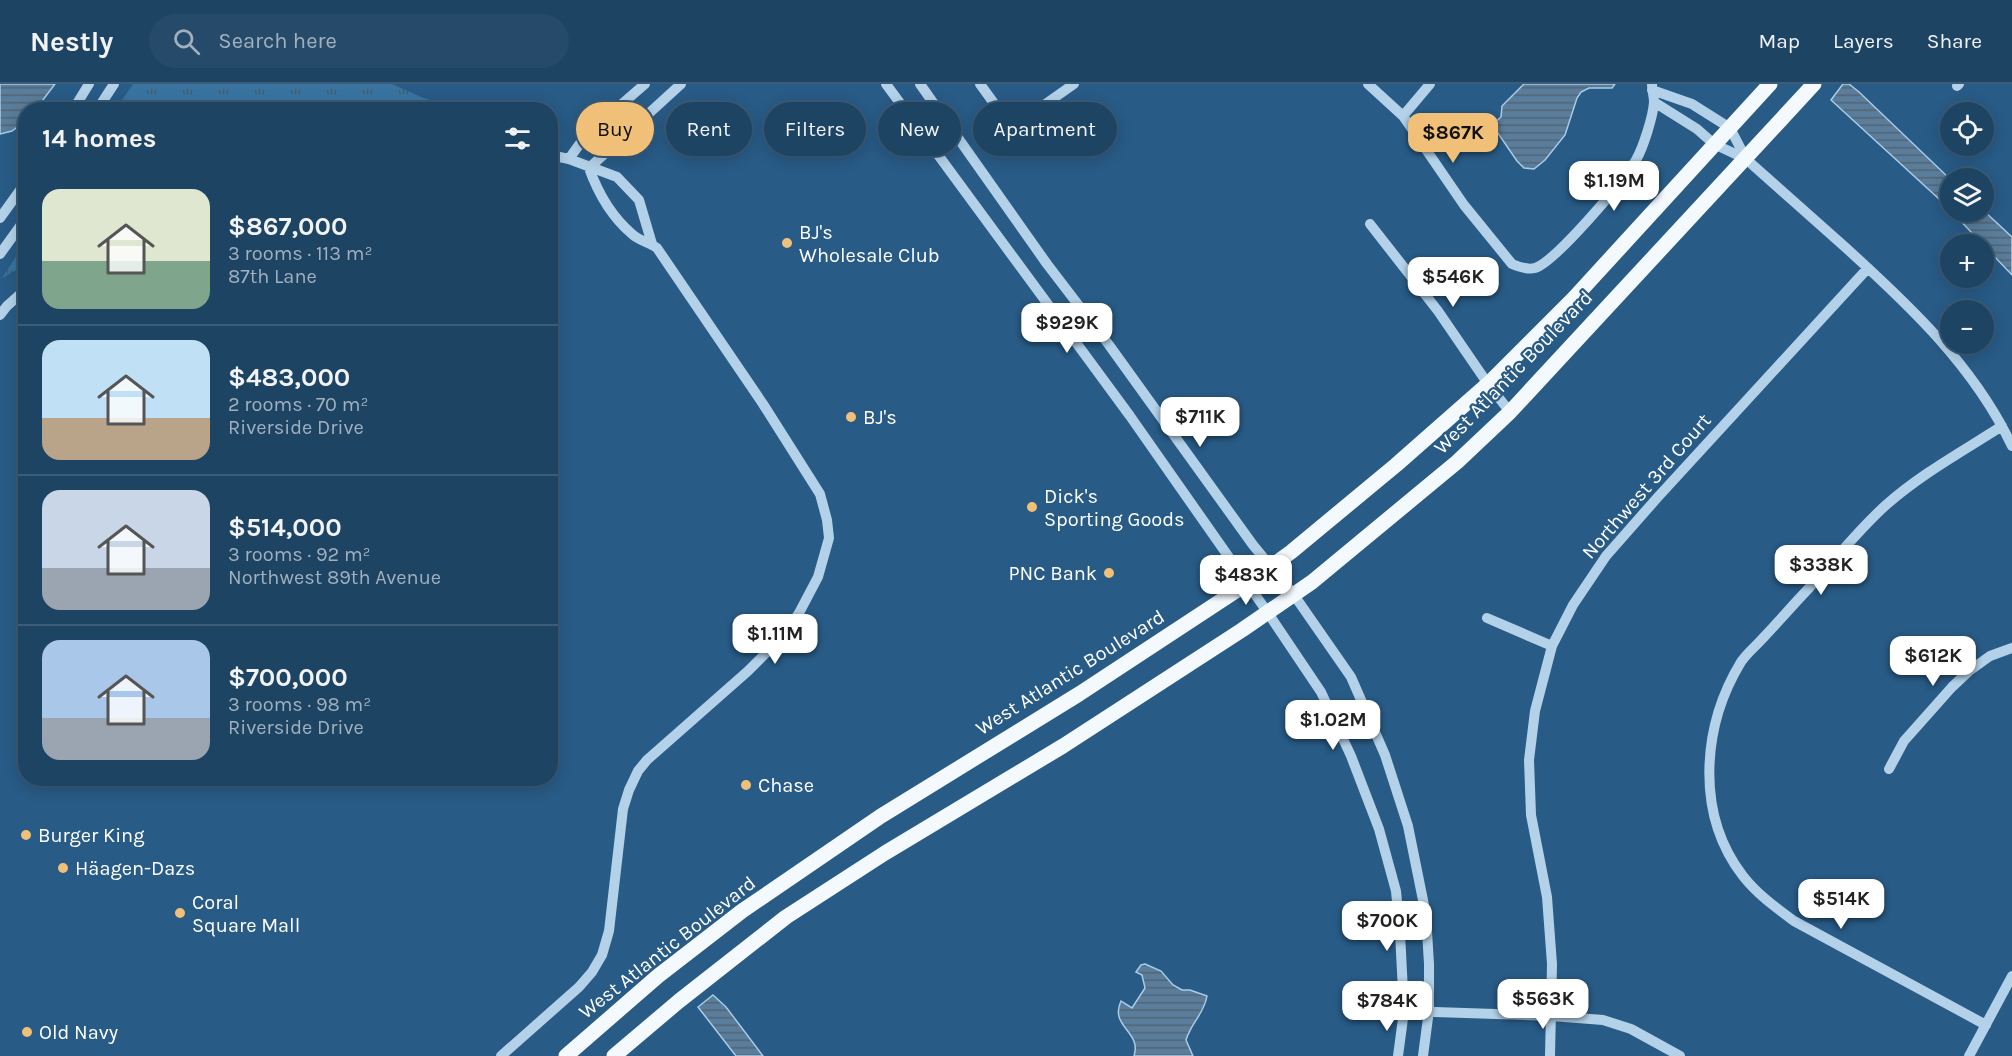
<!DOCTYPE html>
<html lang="en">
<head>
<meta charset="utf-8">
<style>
	body { margin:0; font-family:Karla,sans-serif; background:#264b6a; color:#f1f3f6; height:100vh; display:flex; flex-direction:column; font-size:22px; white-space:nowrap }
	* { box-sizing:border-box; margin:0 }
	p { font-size:20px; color:#a1b0bf }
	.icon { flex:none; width:33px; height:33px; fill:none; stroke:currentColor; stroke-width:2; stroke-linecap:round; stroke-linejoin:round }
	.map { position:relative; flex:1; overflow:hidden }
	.details { position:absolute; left:18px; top:18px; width:540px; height:684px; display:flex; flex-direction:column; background:#1e4464; border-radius:24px; box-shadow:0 3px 15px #0003,0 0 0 2px #3c5c78 }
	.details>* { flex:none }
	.guide { position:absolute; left:576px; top:18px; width:570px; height:54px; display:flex; gap:12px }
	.tools { position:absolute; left:1940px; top:18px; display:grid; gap:12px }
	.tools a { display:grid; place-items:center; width:54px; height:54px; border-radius:50%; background:#1e4464; box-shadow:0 3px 15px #0003,0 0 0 2px #3c5c78; font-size:30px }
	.price { position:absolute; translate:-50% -51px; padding:0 14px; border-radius:12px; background:#fff; color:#222; font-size:20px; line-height:39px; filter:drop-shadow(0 2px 3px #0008) }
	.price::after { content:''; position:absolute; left:50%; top:36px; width:18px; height:14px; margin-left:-9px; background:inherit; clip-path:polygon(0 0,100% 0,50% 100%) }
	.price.selected { background:#f0c079; color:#111 }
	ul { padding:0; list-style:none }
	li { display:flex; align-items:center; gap:18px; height:150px; padding:0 24px }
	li+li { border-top:2px solid #3c5c78 }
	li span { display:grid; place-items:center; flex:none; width:168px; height:120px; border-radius:18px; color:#555 }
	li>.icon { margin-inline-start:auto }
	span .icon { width:72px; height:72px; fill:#fffc; stroke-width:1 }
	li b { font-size:26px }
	h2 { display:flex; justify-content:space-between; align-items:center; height:72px; padding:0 24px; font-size:26px }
	.chip { padding:0 21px; border-radius:27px; background:#1e4464; box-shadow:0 3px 15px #0003,0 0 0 2px #3c5c78; font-size:21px; line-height:54px }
	.chip.selected { background:#f0c079; color:#111 }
	header { display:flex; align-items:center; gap:36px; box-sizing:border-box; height:84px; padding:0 30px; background:#1e4464; border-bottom:2px solid #3c5c78 }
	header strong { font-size:28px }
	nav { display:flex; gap:33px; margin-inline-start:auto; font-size:21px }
	.search { width:420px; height:54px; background:#264b6a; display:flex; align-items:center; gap:15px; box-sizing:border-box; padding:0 21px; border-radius:33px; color:#a1b0bf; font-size:22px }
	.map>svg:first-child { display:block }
	.grass { fill:url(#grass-tufts) }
	.water { fill:url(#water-rules); stroke:#a7cde8; stroke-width:1.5 }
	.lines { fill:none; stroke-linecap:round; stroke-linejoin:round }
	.minor { stroke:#b3d1e8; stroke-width:10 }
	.major { stroke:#f4f9fe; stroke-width:15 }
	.poi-dot { fill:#f0c079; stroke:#285b86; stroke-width:2 }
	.labels { text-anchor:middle; stroke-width:4.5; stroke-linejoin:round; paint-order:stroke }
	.poi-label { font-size:20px; fill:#fff; stroke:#285b86; text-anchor:start }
	.street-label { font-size:20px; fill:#fff; stroke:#285b86 }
</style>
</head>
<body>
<header>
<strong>Nestly</strong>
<div class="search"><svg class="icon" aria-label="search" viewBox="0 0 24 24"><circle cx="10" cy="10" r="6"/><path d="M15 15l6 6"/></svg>Search here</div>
<nav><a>Map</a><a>Layers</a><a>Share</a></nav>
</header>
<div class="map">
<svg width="2012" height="972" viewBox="0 0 2012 972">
	<defs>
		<pattern id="grass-tufts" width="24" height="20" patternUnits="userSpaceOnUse" patternTransform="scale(1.5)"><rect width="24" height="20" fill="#3974a1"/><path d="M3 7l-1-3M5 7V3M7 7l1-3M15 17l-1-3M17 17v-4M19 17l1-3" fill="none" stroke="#435e72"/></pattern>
		<pattern id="water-rules" width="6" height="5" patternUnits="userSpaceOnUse" patternTransform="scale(1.5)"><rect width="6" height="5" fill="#597d9a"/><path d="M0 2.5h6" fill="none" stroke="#526473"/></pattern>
	</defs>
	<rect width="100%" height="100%" fill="#285b86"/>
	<!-- grass -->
	<path class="grass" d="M133,0H392L421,13L458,25H116Z
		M25,159V181L2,194Z"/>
	<!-- water -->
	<path class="water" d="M0,0H55L36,25L26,26L25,37L12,47L0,50Z
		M1524,0H1615L1612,4H1589L1581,8L1577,14L1565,51L1545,76L1534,85L1524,84L1517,77L1493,42L1494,39L1501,33L1502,22Z
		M1843,0H1849L1859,8L1950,95V125L1831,16Z
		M1983,126L2012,153V191L1952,128H1983Z
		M1145,880L1161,887L1173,901L1182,906H1190L1207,912C1204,930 1191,939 1186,956L1193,972H1134C1142,947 1109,943 1121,917L1132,924L1145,904L1142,891L1136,888L1141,881Z
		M713,911L726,923L763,972H736L698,923Z"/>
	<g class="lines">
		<!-- minor -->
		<path class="minor" d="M886,0L1130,332L1268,529L1321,608L1351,672L1379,745L1396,807L1400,849L1404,927L1398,972
			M920,0L1047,180L1109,261L1253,461L1294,511L1351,593L1385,671L1408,742L1426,831L1429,880V926L1423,972
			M980,0L1001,29L1014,36L1027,33L1074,0
			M1368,0L1403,32L1464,121L1512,180C1519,183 1528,186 1535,184C1555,178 1624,97 1636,76C1643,64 1653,33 1654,18C1654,13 1652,6 1652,0
			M1957,2L1959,0
			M1652,6L1692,20L1730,44L1746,75
			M1654,18L1697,45L1714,60L1746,75C1779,104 1812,134 1845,163C1910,222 1974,282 2012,362
			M73,26L89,0
			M97,26L114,0
			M1403,32L1430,0
			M550,71L569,75L617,93L639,116L652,160
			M569,75L586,51L645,0
			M589,84L681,0
			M0,134L26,98
			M1370,140L1438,227L1488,300L1510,328
			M0,170L26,134
			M0,231L7,222L26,205
			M1487,534L1552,562
			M1889,685L1904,657L1952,603L1969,587L1990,572L2012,564
			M1404,927L1552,932L1603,936L1631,945L1680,972
			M1986,941L1794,837C1775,823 1757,810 1743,792C1695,730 1702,642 1741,578C1747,569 1756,562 1763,554C1778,538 1793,521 1809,504C1834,477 1858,446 1886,421C1921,390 1963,367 2002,342
			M501,972L579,903L592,888L602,871L609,847L623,725L629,706L638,687L647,676L748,587L785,550L799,529L818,493L829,454L827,436L820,410L763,320L657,164C650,158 639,157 632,150C612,133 598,109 589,84
			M1550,972L1552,880L1547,813L1531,731L1529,676L1535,627L1552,562L1573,521L1606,472L1657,414L1868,184
			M1969,972L2012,892"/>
		<!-- major -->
		<path class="major" d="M566,972L658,892L742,827L881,732L1079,610L1248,499L1291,468L1396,381L1488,300L1574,214L1770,0
			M614,972L679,917L786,833L885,769L1063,662L1242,546L1312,498L1457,378L1510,328L1814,0"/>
	</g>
	<!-- markers -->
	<g class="poi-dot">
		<circle cx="787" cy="159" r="6"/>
		<circle cx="851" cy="333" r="6"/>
		<circle cx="1032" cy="423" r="6"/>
		<circle cx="1109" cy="489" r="6"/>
		<circle cx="746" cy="701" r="6"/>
		<circle cx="26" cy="751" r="6"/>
		<circle cx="63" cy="784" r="6"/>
		<circle cx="180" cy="829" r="6"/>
		<circle cx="27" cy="948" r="6"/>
	</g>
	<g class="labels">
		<!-- poi labels -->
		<g class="poi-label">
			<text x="799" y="155">BJ's<tspan x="799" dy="23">Wholesale Club</tspan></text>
			<text x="863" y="340">BJ's</text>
			<text x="1044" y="419">Dick's<tspan x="1044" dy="23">Sporting Goods</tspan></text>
			<text x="1097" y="496" text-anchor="end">PNC Bank</text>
			<text x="758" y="708">Chase</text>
			<text x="38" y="758">Burger King</text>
			<text x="75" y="791">Häagen-Dazs</text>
			<text x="192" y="825">Coral<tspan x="192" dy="23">Square Mall</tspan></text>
			<text x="39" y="955">Old Navy</text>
		</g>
		<!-- street labels -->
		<g class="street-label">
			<text transform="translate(1513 288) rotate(-46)" y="7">West Atlantic Boulevard</text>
			<text transform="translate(1646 402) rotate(-49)" y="7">Northwest 3rd Court</text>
			<text transform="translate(1070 588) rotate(-32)" y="7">West Atlantic Boulevard</text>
			<text transform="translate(667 863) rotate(-38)" y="7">West Atlantic Boulevard</text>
		</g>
	</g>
</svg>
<div class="tools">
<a><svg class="icon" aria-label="locate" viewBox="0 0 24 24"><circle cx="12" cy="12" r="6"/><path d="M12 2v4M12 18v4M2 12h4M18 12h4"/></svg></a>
<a><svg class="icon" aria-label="layers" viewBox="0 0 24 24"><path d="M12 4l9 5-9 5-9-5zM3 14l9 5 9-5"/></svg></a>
<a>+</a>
<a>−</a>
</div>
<b class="price selected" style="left:1453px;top:80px">$867K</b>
<b class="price" style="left:1614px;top:128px">$1.19M</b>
<b class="price" style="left:1453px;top:224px">$546K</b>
<b class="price" style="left:1067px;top:270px">$929K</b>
<b class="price" style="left:1200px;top:364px">$711K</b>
<b class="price" style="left:1821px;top:512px">$338K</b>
<b class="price" style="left:1246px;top:522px">$483K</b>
<b class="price" style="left:775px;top:581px">$1.11M</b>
<b class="price" style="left:1933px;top:603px">$612K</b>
<b class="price" style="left:1333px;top:667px">$1.02M</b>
<b class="price" style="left:1841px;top:846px">$514K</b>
<b class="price" style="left:1387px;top:868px">$700K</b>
<b class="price" style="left:1543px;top:946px">$563K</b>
<b class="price" style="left:1387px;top:948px">$784K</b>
<div class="guide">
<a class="chip selected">Buy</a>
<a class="chip">Rent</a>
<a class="chip">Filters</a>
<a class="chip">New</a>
<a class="chip">Apartment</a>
</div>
<section class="details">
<h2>14 homes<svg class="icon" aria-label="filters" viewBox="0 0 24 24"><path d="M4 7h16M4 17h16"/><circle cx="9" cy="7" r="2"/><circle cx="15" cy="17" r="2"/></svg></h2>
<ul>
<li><span style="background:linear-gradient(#dfe7d0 60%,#7fa58c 0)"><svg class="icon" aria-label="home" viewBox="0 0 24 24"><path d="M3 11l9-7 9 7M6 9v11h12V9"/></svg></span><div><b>$867,000</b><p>3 rooms · 113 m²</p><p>87th Lane</p></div></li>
<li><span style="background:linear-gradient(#bfe0f5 65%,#b9a48a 0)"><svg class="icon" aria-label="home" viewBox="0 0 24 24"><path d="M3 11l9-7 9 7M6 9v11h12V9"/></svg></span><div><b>$483,000</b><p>2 rooms · 70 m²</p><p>Riverside Drive</p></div></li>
<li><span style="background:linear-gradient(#c9d6e8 65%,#9aa5b1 0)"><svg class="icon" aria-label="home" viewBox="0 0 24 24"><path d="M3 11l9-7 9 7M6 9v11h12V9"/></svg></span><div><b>$514,000</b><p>3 rooms · 92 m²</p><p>Northwest 89th Avenue</p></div></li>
<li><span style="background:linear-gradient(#a9c7e8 65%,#9aa5b1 0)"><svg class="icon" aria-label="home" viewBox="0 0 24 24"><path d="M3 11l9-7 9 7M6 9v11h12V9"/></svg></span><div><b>$700,000</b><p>3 rooms · 98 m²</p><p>Riverside Drive</p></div></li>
</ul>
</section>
</div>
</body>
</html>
